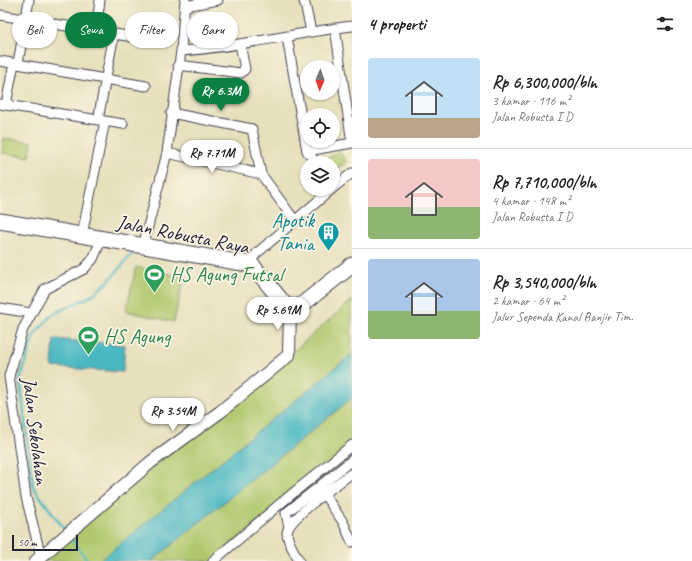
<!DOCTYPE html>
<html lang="id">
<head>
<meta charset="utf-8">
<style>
	body { margin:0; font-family:Caveat,sans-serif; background:#f6f6f6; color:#222; height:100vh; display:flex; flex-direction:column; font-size:15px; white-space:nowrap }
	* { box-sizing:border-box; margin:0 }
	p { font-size:13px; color:#767676 }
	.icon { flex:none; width:22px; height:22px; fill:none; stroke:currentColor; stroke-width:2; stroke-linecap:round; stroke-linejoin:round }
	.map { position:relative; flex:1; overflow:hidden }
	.side { display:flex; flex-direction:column; background:#fff; width:340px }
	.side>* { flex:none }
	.top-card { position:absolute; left:12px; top:12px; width:280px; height:36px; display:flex; gap:8px }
	.needle { width:26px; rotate:182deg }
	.fabs { position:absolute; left:300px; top:60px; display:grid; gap:8px }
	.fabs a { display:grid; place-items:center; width:40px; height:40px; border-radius:50%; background:#fff; box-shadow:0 1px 3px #0004; font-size:20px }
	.scale { position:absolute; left:12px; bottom:10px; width:66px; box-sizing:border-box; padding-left:4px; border:2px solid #22223b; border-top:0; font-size:11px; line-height:14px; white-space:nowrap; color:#22223b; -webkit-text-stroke:3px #fcf5e5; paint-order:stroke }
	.price { position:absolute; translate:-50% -34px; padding:0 9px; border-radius:14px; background:#fff; color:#222; font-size:13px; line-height:26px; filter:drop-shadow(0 1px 2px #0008) }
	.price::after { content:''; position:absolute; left:50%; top:24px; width:12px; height:9px; margin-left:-6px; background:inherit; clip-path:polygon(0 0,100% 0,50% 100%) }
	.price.current { background:#0b8043; color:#fff }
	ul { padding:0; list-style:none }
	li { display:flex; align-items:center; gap:12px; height:100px; padding:0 16px }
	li+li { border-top:1px solid #e0e0e0 }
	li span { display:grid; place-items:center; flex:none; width:112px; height:80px; border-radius:4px; color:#555 }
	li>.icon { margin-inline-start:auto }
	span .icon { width:48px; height:48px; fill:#fffc; stroke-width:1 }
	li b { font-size:17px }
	h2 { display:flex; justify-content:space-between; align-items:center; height:48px; padding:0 16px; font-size:17px }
	.chip { padding:0 14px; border-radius:18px; background:#fff; box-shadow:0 1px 3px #0004; font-size:14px; line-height:36px }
	.chip.current { background:#0b8043; color:#fff }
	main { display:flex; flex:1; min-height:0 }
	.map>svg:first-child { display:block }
	.green { fill:#b0c86d; stroke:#697554 }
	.water { fill:#48b7c2; stroke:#356c7e }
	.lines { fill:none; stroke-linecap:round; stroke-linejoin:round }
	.stream { stroke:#48b7c2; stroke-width:2.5 }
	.minor-casing { stroke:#3f3e4e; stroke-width:11 }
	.tertiary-casing { stroke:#3f3e4e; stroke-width:14 }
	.primary-casing { stroke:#3f3e4e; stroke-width:17 }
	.minor { stroke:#fff; stroke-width:9 }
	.tertiary { stroke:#fff; stroke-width:12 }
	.primary { stroke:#fff; stroke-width:15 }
	.labels { text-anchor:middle; stroke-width:3.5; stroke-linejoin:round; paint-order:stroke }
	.culture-label { font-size:20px; fill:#0d838f; stroke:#fcf5e5; text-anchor:end }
	.street-label { font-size:20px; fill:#22223b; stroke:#fcf5e5 }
	.leisure-label { font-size:20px; fill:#27864d; stroke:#fcf5e5; text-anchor:start }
</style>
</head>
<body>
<main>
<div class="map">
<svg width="352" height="561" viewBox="0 0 352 561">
	<rect width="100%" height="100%" fill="#fcf5e5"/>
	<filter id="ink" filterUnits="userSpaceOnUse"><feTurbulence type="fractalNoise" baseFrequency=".025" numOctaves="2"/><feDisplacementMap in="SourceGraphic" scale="8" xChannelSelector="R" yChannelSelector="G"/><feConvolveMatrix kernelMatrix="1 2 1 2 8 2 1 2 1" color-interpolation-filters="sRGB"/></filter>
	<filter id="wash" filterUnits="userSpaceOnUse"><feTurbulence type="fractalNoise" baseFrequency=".012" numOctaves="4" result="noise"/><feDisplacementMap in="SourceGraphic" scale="16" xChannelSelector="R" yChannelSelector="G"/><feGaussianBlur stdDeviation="0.9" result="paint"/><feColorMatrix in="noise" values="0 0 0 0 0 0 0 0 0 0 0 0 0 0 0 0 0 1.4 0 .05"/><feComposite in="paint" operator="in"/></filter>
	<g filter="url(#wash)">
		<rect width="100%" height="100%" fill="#e6e0bc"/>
		<!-- green -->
		<path class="green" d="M4,138L32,142L29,157L2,153Z
			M339,151L347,162L333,171V163H321Z
			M136,267L184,277L174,322L126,311Z
			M352,300V354L100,561H36L289,355Z
			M352,398V460L286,513L281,503L213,561H152Z"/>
		<!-- water -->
		<path class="water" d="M54,339L125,345L123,372L52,367Z
			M352,354V398L152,561H99Z"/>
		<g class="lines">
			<!-- stream -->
			<path class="stream" d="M65,530L33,487L20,380L34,335L53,314L91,296L107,283L135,250
				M69,536L88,561"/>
		</g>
	</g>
	<g filter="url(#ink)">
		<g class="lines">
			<defs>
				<path id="minor" d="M304,0L311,31
					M185,6L218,0
					M0,15L157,41
					M335,28L352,143
					M96,31L100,0
					M287,37L307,151L316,163
					M181,51C239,47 295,33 352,26
					M0,61L146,86
					M18,63L29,0
					M178,65L241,73L245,69L240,44
					M0,104L123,124
					M6,105L14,63
					M171,113L252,129L261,174L295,221
					M98,120L114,34
					M307,151L352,143
					M167,153L261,174
					M333,188L352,173
					M82,235L105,121
					M143,246L167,153L181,51L185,0
					M248,264L257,253L332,189
					M0,308L31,313
					M324,494L343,522L352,542
					M289,527L286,513L352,460
					M41,557L26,497L9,376L23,329L45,289L84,269L93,259L102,238
					M213,561L281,503L352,445
					M299,561C295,553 287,541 287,533C287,519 340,482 352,473"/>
				<path id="tertiary" d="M36,561L151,462L220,412L289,355L290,307"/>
				<path id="primary" d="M0,221L248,264L253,266L286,306L290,307H299L352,265"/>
			</defs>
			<!-- minor casing -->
			<use href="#minor" class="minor-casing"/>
			<!-- tertiary casing -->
			<use href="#tertiary" class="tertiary-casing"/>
			<!-- primary casing -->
			<use href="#primary" class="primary-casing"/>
			<!-- minor -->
			<use href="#minor" class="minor"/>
			<!-- tertiary -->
			<use href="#tertiary" class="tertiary"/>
			<!-- primary -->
			<use href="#primary" class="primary"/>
		</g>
	</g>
	<!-- icons -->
	<defs>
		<symbol id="building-pin" viewBox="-11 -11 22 30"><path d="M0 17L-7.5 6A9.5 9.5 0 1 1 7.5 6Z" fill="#0f9aa8" stroke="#fcf5e5"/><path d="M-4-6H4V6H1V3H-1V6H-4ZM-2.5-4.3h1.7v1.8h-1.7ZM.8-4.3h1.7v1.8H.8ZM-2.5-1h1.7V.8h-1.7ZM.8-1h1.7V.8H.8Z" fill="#fff"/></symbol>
		<symbol id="stadium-pin" viewBox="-11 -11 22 30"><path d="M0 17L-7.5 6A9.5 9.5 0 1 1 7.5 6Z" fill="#2e9e5b" stroke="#fcf5e5"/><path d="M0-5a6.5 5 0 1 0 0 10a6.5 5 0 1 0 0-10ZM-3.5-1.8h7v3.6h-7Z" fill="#fff"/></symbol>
	</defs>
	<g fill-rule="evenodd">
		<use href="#building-pin" x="316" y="220" width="25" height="34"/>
		<use href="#stadium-pin" x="142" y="262" width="25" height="34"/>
		<use href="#stadium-pin" x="76" y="324" width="25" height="34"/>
	</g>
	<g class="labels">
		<!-- culture labels -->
		<g class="culture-label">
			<text x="314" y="227">Apotik<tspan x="314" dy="23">Tania</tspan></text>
		</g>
		<!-- street labels -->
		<g class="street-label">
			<text transform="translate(183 234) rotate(11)" y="7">Jalan Robusta Raya</text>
			<text transform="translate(36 431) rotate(83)" y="7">Jalan Sekolahan</text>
		</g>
		<!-- leisure labels -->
		<g class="leisure-label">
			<text x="170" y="281">HS Agung Futsal</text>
			<text x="104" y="343">HS Agung</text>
		</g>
	</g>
</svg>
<div class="fabs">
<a><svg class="needle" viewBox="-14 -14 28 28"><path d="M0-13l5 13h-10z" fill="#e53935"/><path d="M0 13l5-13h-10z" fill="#767676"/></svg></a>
<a><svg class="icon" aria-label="locate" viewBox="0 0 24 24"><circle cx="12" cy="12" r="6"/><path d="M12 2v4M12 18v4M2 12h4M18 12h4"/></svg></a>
<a><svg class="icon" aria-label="layers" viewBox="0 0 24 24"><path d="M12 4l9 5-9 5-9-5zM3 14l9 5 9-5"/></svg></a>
</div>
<div class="scale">50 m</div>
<b class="price current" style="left:221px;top:112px">Rp 6.3M</b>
<b class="price" style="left:212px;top:174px">Rp 7.71M</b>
<b class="price" style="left:278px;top:331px">Rp 5.69M</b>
<b class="price" style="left:173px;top:432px">Rp 3.54M</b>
<div class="top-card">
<a class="chip">Beli</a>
<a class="chip current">Sewa</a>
<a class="chip">Filter</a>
<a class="chip">Baru</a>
</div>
</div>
<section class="side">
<h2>4 properti<svg class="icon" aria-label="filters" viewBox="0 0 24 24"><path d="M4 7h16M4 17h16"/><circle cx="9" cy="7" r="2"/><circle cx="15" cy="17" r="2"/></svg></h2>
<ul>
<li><span style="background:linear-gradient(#bfe0f5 75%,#b9a48a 0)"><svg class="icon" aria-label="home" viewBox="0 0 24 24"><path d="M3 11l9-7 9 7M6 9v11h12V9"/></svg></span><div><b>Rp 6,300,000/bln</b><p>3 kamar · 116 m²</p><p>Jalan Robusta I D</p></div></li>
<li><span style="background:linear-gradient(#f6c9c9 60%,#8fb573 0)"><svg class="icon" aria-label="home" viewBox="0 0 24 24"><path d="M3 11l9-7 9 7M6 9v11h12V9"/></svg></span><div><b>Rp 7,710,000/bln</b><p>4 kamar · 148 m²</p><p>Jalan Robusta I D</p></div></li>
<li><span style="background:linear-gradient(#a9c7e8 65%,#8fb573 0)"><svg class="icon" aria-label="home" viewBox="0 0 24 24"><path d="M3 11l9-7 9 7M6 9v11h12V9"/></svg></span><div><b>Rp 3,540,000/bln</b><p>2 kamar · 64 m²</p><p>Jalur Sependa Kanal Banjir Tim.</p></div></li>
</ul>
</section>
</main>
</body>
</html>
